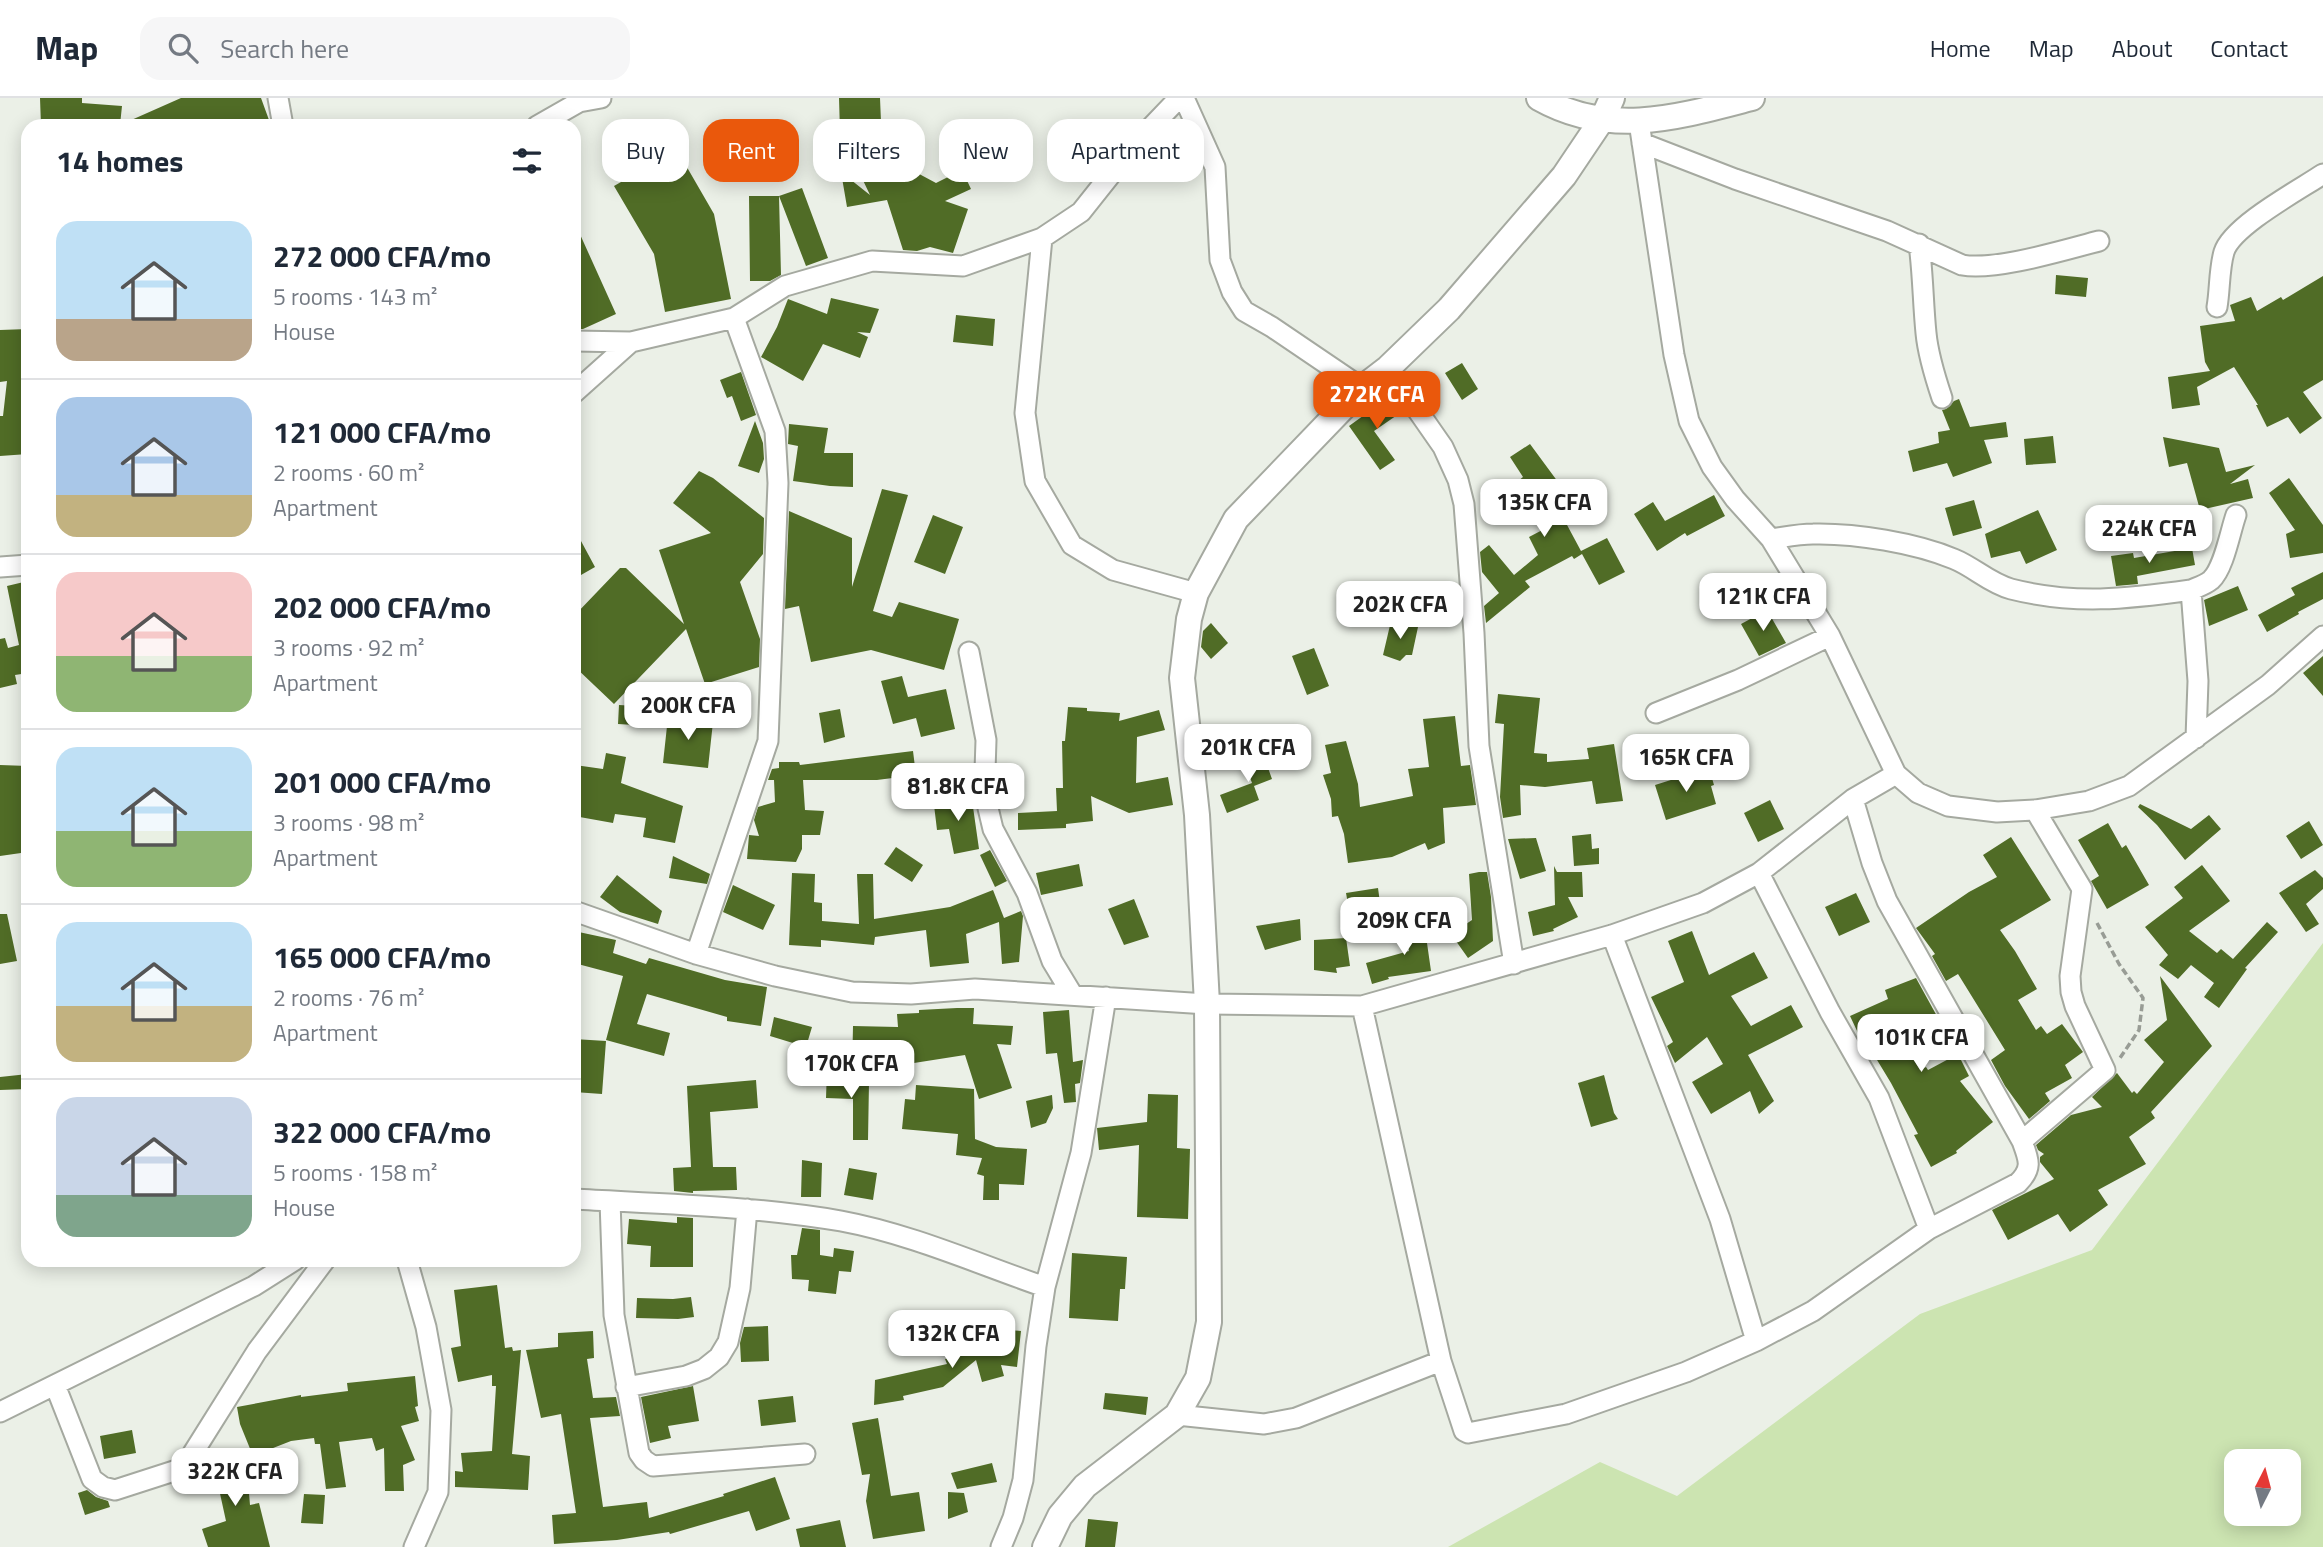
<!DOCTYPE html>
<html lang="en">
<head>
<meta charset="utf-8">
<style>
	body { margin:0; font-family:"Titillium Web",sans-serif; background:#f6f6f7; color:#1f2937; height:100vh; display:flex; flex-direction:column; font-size:26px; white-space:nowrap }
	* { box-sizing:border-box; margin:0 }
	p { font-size:23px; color:#747a83 }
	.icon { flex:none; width:38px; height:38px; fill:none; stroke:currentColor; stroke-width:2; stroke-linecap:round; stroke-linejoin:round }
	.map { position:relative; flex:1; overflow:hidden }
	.drawer { position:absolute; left:21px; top:21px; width:560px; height:1148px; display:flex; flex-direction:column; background:#fff; border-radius:21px; box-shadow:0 4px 18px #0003 }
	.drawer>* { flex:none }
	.top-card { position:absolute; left:602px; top:21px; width:665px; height:63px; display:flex; gap:14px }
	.needle { width:46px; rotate:6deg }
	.tools { position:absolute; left:2224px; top:1351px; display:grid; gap:14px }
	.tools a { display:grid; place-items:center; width:77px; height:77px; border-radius:14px; background:#fff; box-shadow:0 4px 18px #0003; font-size:35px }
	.price { position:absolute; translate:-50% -60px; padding:0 16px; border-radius:14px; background:#fff; color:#222; font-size:23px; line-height:46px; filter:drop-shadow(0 2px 4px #0008) }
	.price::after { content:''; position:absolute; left:50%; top:42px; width:21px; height:16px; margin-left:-10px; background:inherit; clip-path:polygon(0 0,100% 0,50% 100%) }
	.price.active { background:#ea580c; color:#fff }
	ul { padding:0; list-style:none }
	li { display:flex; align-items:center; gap:21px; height:175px; padding:0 35px }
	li+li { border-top:2px solid #e0e1e3 }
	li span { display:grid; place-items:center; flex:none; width:196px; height:140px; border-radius:21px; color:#555 }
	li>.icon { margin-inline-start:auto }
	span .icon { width:84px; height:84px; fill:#fffc; stroke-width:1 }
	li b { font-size:30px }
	h2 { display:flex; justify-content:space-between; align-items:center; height:84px; padding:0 35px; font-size:30px }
	.tag { padding:0 24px; border-radius:21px; background:#fff; box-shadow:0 4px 18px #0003; font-size:24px; line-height:63px }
	.tag.active { background:#ea580c; color:#fff }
	header { display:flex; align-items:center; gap:42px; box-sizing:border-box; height:98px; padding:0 35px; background:#fff; border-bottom:2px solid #e0e1e3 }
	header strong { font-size:33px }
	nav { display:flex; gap:38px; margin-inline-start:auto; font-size:24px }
	.search { width:490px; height:63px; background:#f6f6f7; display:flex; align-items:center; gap:18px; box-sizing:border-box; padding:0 24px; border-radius:21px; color:#747a83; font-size:26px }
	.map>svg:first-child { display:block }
	.green { fill:#cce4b1; fill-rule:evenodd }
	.building { fill:#506c26 }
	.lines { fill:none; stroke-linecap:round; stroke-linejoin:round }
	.minor-casing { stroke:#a5a9a0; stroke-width:23 }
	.tertiary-casing { stroke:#a5a9a0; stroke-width:28 }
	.path { stroke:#989c95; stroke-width:3.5; stroke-dasharray:7 3.5; stroke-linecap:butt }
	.minor { stroke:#fff; stroke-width:19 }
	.tertiary { stroke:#fff; stroke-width:24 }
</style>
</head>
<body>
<header>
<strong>Map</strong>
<div class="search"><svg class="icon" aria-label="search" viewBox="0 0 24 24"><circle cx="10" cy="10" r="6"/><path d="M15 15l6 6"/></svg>Search here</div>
<nav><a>Home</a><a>Map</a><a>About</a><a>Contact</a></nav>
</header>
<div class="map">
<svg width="2323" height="1449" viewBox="0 0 2323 1449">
	<rect width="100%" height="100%" fill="#ebf0e7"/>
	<!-- green -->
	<path class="green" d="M2323,845V1449H1448L1600,1364L1677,1398L1920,1216L2092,1152ZM2236,1363H2289V1416H2236Z"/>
	<!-- building -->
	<path class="building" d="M40,0H82V5L122,8L120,27L181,0H261L269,22L256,28H117L68,24L67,28H41Z
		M839,0H880L881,24L901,21L908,70L936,85L962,72L971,91L945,103L968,111L953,155L930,149L917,153L903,152L887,102L847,109L841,74L870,97L840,34Z
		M677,52L714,116L731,201L665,214L654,156L614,88Z
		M802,90L828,160L806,168L779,98Z
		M749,98H779L781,177L770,183H750Z
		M574,123L616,216L583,231H574Z
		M2056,177L2088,180L2086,199L2055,196Z
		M2323,178V282L2303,294L2322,320L2300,336L2288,319L2267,329L2256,307H2258L2234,269L2197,289L2200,307L2172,311L2168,279L2210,273L2205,264L2200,228L2235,223L2230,207L2251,199L2257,213L2281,199L2283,202Z
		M831,200L879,211L870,235L857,234L868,239L860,260L823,246L803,283L761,259L777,229L788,201L827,216Z
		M956,217L995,221L993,248L953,244Z
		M28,231V293H26L22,330L28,329V356L0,358V318H3L7,283L0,284V232Z
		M1462,265L1478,291L1462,302L1445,275Z
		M741,274L756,317L741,323L732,298L727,300L720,282Z
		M1392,297L1403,313L1374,333L1395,362L1380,372L1349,328Z
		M1959,301L1970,329L2006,324L2008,339L1984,342L1992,365L1953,379L1947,365L1913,374L1908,353L1939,345L1938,334L1950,332L1942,312L1946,311L1954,303Z
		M755,323L763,345L764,361L759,375L738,368Z
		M789,326L828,330L824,355H853V389L830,388L793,383L798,348L788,346Z
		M2053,338L2056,365L2026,367L2024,341Z
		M2163,339L2219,350L2226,374L2255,367L2230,386L2248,381L2253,400L2200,412L2187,365L2169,369Z
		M1530,346L1572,403L1559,412L1581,453L1607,440L1625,474L1599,487L1582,456L1574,461L1572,458L1525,483L1530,489L1486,525L1484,508L1499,495L1482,474L1480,454L1489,447L1514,477L1538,457L1529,439L1550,428L1518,383L1523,379L1510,359Z
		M699,373L713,380L764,420L763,456L740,484L760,541L759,569L705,586L686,531L614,606L574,568V518L620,470H626L684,526L659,452L711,435L673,405Z
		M2289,380L2323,427V455L2290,460L2286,436L2295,432L2269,395Z
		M882,391L908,397L873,513L892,519L899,504L959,521L944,572L871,552L811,564L799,508L785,511L789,413L852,440V489Z
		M1714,397L1725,418L1687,438L1685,435L1657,453L1634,416L1653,404L1665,423Z
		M1974,402L1982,430L1953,438L1945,410Z
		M2038,412L2057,452L2026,466L2020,453L1991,460L1985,436Z
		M933,417L963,429L945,476L914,464Z
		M574,430L595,469L574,481Z
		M2192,450L2195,467L2137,478L2138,486L2116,488L2111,458L2133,455L2134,460Z
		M2323,474V501L2298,514L2299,516L2267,534L2258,517L2295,497L2291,490Z
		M28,483V575L15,577L17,586L0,590V541L5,540L8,550L19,547L7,488Z
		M2238,488L2248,512L2209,528L2204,502Z
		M1767,512L1786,545L1759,558L1741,526Z
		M1391,523L1418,529L1412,557H1406L1400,563L1383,557Z
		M1211,525L1228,545L1211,561L1201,549L1203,533Z
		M1314,550L1329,588L1307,597L1292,558Z
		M2323,558V598L2303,575Z
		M902,578L908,599L946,591L955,631L921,639L916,620L893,626L881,583Z
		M1498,596L1540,600L1534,655L1547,656V664L1589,661L1587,650L1614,646L1623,703L1596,706L1592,683L1545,689L1520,687L1521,717L1503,720L1500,699L1504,626L1495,625Z
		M619,607L636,608L634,627L618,626Z
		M1068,609L1087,610V613L1120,615L1119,623L1159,612L1165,632L1137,639L1136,685L1168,679L1173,707L1129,715L1091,698L1093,723L1066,726V730L1018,732V715L1057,713L1056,690H1063L1062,643H1065Z
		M840,611L845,639L824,645L819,615Z
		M1455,618L1461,668L1470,667L1476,707L1443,710L1445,745L1428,752L1425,745L1392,759L1348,765L1344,736L1338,718L1332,719L1331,701L1323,677L1331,675L1325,647L1346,643L1358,686L1360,709L1413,698L1408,671L1429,669L1423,621Z
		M668,619L713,624L708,670L663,665Z
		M913,653L916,677L877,682H803L805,712L824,713L820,737H802V751L796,764L747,761L749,737L759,738L754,722L758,709L775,704L774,682H768L772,671L779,670V664H799L800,667Z
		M1262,653L1272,681L1254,688L1259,702L1227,715L1220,697L1252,685L1243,660Z
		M606,655L626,659L621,685L683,708L675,745L643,739L646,720L615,716L613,725L574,718L575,667L603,671Z
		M0,667L28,668V754L0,758Z
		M1709,670L1714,687L1711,688L1716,706L1666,722L1655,687Z
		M954,697L956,705L972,702L979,751L954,756L949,731L937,732L934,707H938L939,700Z
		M1770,702L1784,731L1758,744L1744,715Z
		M2140,706L2191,731L2209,717L2221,731L2185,762L2157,727L2138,709Z
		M2309,723L2323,747L2301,761L2286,738Z
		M2108,725L2122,750L2126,747L2149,787L2107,811L2091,783L2099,778L2078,742Z
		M1591,736L1592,751L1599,750V766L1574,768L1572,738Z
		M2011,739L2051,802L2000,832L2015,853L2037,891L2018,902L2036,932L2041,928L2047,936L2062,926L2083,954L2065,967L2072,980L2045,995L2050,1003L2029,1021L2005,988L1991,962L2005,952L1958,876L1946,883L1932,858L1935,856L1916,830L1969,794L1997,779L1983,757Z
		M1536,740L1546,773L1520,781L1508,741Z
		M896,749L923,767L912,784L884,766Z
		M990,752L1007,783L995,789L980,757Z
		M673,758L710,776L707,786L669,780Z
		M1079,766L1083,788L1041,797L1036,775Z
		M2202,767L2230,803L2189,833L2217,855L2221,851L2233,861L2267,824L2278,834L2245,870L2247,871L2219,910L2204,899L2214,885L2191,867L2178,881L2159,867L2168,857L2145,829L2183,800L2174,789Z
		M1554,768L1557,774H1582L1583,799H1568L1578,819L1553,831L1554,833L1533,838L1528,814L1555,807Z
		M2315,772L2323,780V791L2306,806L2319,826L2306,834L2279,795Z
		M1479,774H1487L1491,799L1493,843L1468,860L1451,836L1472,822L1469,776Z
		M792,775L815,776L814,804L822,805V823L859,826L857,776H873L874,821L950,809L993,792L1004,820L1021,813L1023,818L1019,864L1002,866L999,824L966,836L969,865L930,869L926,832L875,839L874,847L821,842V849L789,847Z
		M617,777L662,813L658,826L620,814L600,799Z
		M733,787L775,807L763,832L723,814Z
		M1378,790L1381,812L1350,817L1346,795Z
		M1856,795L1870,824L1839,838L1825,809Z
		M1134,801L1149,839L1124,847L1108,811Z
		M0,816H7L17,863L0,866Z
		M1300,821L1301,842L1265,852L1256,828Z
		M1424,824L1431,873L1388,879L1389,881L1372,886L1366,865L1409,853L1405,827Z
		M574,833L616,842L613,855L646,866L649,860L725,882L767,889L761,928L727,923V919L647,896L637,926L670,935L664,958L606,942L623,878L574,865Z
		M1692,833L1709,877L1754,854L1768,880L1731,898L1751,928L1791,907L1803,929L1748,957L1774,1003L1759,1016L1750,993L1711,1016L1692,984L1723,966L1707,939L1675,965L1667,948L1673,944L1651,899L1684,884L1668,843Z
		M1346,840L1350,868L1336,870L1337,875L1314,872V842Z
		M2160,878L2212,948L2151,1014L2155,1020L2129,1039L2146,1066L2098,1092L2108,1107L2070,1134L2058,1116L2008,1142L1992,1112L2054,1081L2040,1064V1059L2044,1056L2038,1052L2036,1047L2071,1017L2102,1009L2092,999L2117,975L2132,995L2134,993L2137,996L2164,964L2144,942L2167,922Z
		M1916,880L1938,920L1898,935L1920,972L1926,969L1928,972L1958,956L1969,978L1960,983L1993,1024L1956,1053L1957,1055L1931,1069L1914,1037L1918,1036L1891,985L1871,952L1867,954L1850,918L1888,901L1885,892Z
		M957,910H974L973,926L1013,928L1011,947L997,946L1012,990L979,1001L965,957L914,965V963L870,962V972L852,975L853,928L898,929L897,916L919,915V912Z
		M1069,912L1073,964L1083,962L1080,985L1075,986L1076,1004L1064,1005L1057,955L1046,956L1043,914Z
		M774,919L812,929L806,949L770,938Z
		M574,941L606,943L602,996L574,994Z
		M827,971H844L845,982L869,984L868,1042H853V1001L826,1000Z
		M28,976V991L0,992V979Z
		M1604,977L1614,1015L1618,1021L1591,1029L1578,985Z
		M756,982L758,1010L710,1014L713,1069H736L737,1092L693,1093V1095L674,1093L673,1070L691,1069L687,988Z
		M916,987L974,991L975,1041L996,1049L1027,1051L1024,1087L999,1086V1102H983L984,1078L977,1076L982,1060L956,1057L958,1036L902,1031L905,1001L915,1002Z
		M1148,996L1178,997L1177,1050L1190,1051L1188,1121L1137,1119L1139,1047L1099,1052L1097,1030L1147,1024Z
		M1052,997L1053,1010L1046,1025L1031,1030L1026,1003Z
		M802,1062L822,1065L821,1099H801Z
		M849,1070L877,1075L873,1102L844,1097Z
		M677,1119L693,1120V1169H650L651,1148L627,1146L629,1121L677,1125Z
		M802,1130L820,1132V1157L833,1159L834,1150L854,1153L851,1174L839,1173L836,1196L808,1193L809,1182L792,1181L791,1157H797Z
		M1072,1155L1127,1159L1125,1191H1120L1118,1223L1069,1220Z
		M497,1187L505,1250L512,1249L513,1253L521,1252L512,1356L530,1358L528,1392L455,1389V1373L463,1374L461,1355L492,1353L496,1288H492V1277L458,1284L451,1250L461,1248L454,1192Z
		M691,1199L694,1219L678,1221L636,1220L637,1200L673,1201Z
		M768,1228L769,1263L741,1264L740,1245L744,1229Z
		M998,1231L1021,1233L1017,1269L1001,1267L1004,1278L982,1284L976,1262L943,1289L903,1298L904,1302L874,1307L875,1282L947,1266L945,1261L998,1248Z
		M593,1233L594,1260L587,1261L593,1300L616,1299L620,1318L590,1320L603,1409L647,1404L649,1420L724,1398L723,1396L775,1379L790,1421L756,1433L749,1413L670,1436L669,1434L617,1442L554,1446L552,1417L576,1415L561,1316L541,1320L526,1252L558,1249V1235Z
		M415,1278L418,1308L415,1309L419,1323L401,1328L415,1362L403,1367L404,1393H385L384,1350L376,1353L372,1340L339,1344L346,1389L326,1391L320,1346H315L314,1340L291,1343L253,1358L240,1326L237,1309L301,1297V1299L348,1293L347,1285Z
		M693,1288L699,1323L668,1328L671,1340L650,1345L641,1299Z
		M1105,1295L1148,1299L1146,1317L1103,1311Z
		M793,1298L796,1324L761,1328L758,1302Z
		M878,1320L891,1398L919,1394L925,1433L873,1441L866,1403L870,1376L862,1377L852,1325Z
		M132,1332L136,1355L104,1361L100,1338Z
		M246,1360L250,1407L259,1405L270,1449H208L202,1431L226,1423L219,1391L209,1392L206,1363Z
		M992,1365L997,1384L957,1391L951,1375Z
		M87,1392L96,1399L108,1403L110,1409L85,1417L78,1395Z
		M948,1394L964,1395L968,1414L948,1421Z
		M304,1396L325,1397L323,1426L301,1425Z
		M1088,1421L1118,1424L1115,1449H1085Z
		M840,1422L846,1449H800L796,1431Z"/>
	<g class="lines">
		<defs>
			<path id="minor" d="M278,0L283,28
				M1184,0L1215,69L1220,162L1232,194L1244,213L1272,229L1362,290
				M1639,24L1674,257L1689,323L1712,369L1735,401L1771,441L1830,538L1896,676L1918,695L1948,708L1997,714L2035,712L2089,703L2129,688L2268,587L2323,538
				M537,28L579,4L601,0
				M1642,45L1735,81L1887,133L1962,167C1996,173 2064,152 2099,143
				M1042,140L1025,315L1035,383L1072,447L1113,472L1196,495
				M1919,146C1923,176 1923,205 1926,235C1928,257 1935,279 1942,300
				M2217,209C2220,192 2219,171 2224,154C2232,128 2299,92 2323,76
				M574,243L631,244L734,220L785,188L872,163L963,168L1042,140L1081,114L1135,46L1179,0
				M1388,270L1443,349L1458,382L1464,406L1474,535L1479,648L1514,866
				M574,295L631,244
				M1771,441C1785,439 1799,436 1813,436C1855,435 1916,445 1954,461C1974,469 1989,485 2011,491C2074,507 2127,501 2191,492C2198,489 2205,487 2211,482C2224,470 2230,434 2236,417
				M0,469L28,467
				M2191,492L2198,583L2196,640
				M969,554L986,642L985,673L988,710L993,731L1027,795L1052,863L1072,896
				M1656,615L1738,582L1830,538
				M1759,775L1830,914L1879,1000L1929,1131
				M574,813L696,856L775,878L852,894L911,896L975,891L1207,906L1362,908L1612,837L1703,805L1759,775L1853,701L1896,676
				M1612,837L1720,1121L1756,1243
				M696,856L768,643L778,385L775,333L734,220
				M2022,1043L2105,972L2075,908L2071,894L2070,878L2082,791L2035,712
				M574,1101C663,1106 753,1108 841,1123C911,1136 978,1166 1045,1189
				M610,1103L614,1217L639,1355L644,1362L653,1368L805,1356
				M407,1162L426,1229L441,1312L438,1394L414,1449
				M1441,1263L1464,1333L1468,1335L1566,1316L1686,1274L1756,1243L1813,1213L1929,1131L2018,1085C2033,1070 2029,1062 2022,1043L1887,803L1872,765L1853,701
				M55,1287L92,1381L103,1389L115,1392L177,1372L186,1366L193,1355L257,1253L325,1162
				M626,1289L686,1278L704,1271L719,1259L728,1244L740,1190L747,1111
				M0,1314L254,1188L295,1162
				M1177,1317L1264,1326L1296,1320L1441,1263L1362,908
				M1001,1449L1013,1420L1023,1382L1036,1248L1045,1189L1081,1055L1106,899"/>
			<path id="tertiary" d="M1539,0C1610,40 1679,19 1752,0
				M1045,1449L1060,1418L1085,1388L1177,1317L1198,1280L1209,1224L1207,906L1197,717L1182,580L1189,521L1196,495L1236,421L1362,290L1388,270L1449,211L1564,78L1603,20L1612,0"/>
		</defs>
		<!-- minor casing -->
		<use href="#minor" class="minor-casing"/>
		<!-- tertiary casing -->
		<use href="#tertiary" class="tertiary-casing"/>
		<!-- path -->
		<path class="path" d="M2097,825L2119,866L2143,900L2139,932L2120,960"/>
		<!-- minor -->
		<use href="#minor" class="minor"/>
		<!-- tertiary -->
		<use href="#tertiary" class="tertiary"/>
	</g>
</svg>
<div class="tools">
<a><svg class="needle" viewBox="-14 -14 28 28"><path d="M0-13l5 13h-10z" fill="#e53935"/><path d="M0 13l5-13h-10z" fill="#747a83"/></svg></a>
</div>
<b class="price active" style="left:1377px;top:333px">272K CFA</b>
<b class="price" style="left:1544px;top:441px">135K CFA</b>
<b class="price" style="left:2149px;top:467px">224K CFA</b>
<b class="price" style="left:1763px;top:535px">121K CFA</b>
<b class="price" style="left:1400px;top:543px">202K CFA</b>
<b class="price" style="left:688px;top:644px">200K CFA</b>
<b class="price" style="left:1248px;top:686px">201K CFA</b>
<b class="price" style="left:1686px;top:696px">165K CFA</b>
<b class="price" style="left:958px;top:725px">81.8K CFA</b>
<b class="price" style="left:1404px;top:859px">209K CFA</b>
<b class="price" style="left:1921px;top:976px">101K CFA</b>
<b class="price" style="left:851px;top:1002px">170K CFA</b>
<b class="price" style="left:952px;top:1272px">132K CFA</b>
<b class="price" style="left:235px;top:1410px">322K CFA</b>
<div class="top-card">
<a class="tag">Buy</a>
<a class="tag active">Rent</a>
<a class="tag">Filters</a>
<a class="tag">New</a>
<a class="tag">Apartment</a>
</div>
<section class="drawer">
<h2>14 homes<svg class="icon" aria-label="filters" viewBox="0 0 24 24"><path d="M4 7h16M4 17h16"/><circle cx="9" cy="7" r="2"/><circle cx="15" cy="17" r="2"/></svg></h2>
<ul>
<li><span style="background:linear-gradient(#bfe0f5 70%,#b9a48a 0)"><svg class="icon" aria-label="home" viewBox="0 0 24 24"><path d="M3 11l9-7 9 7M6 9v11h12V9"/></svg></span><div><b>272 000 CFA/mo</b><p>5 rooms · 143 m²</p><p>House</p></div></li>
<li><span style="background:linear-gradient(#a9c7e8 70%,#c2b280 0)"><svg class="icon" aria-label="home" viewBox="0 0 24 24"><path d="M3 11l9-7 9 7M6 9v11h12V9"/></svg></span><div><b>121 000 CFA/mo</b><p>2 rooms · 60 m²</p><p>Apartment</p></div></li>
<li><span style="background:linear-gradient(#f6c9c9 60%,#8fb573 0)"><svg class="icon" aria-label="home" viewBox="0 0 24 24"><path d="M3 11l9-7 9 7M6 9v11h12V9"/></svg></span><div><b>202 000 CFA/mo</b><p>3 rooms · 92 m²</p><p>Apartment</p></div></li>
<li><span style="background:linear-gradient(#bfe0f5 60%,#8fb573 0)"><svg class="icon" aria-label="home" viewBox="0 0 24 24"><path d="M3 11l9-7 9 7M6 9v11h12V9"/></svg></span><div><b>201 000 CFA/mo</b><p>3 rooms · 98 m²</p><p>Apartment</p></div></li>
<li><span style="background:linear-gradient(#bfe0f5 60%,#c2b280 0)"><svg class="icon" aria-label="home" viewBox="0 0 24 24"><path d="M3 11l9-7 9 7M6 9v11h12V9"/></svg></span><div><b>165 000 CFA/mo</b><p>2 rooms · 76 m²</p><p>Apartment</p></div></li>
<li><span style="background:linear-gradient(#c9d6e8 70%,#7fa58c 0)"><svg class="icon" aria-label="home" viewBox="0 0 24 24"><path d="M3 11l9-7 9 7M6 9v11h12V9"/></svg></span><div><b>322 000 CFA/mo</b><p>5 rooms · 158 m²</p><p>House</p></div></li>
</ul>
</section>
</div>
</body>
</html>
